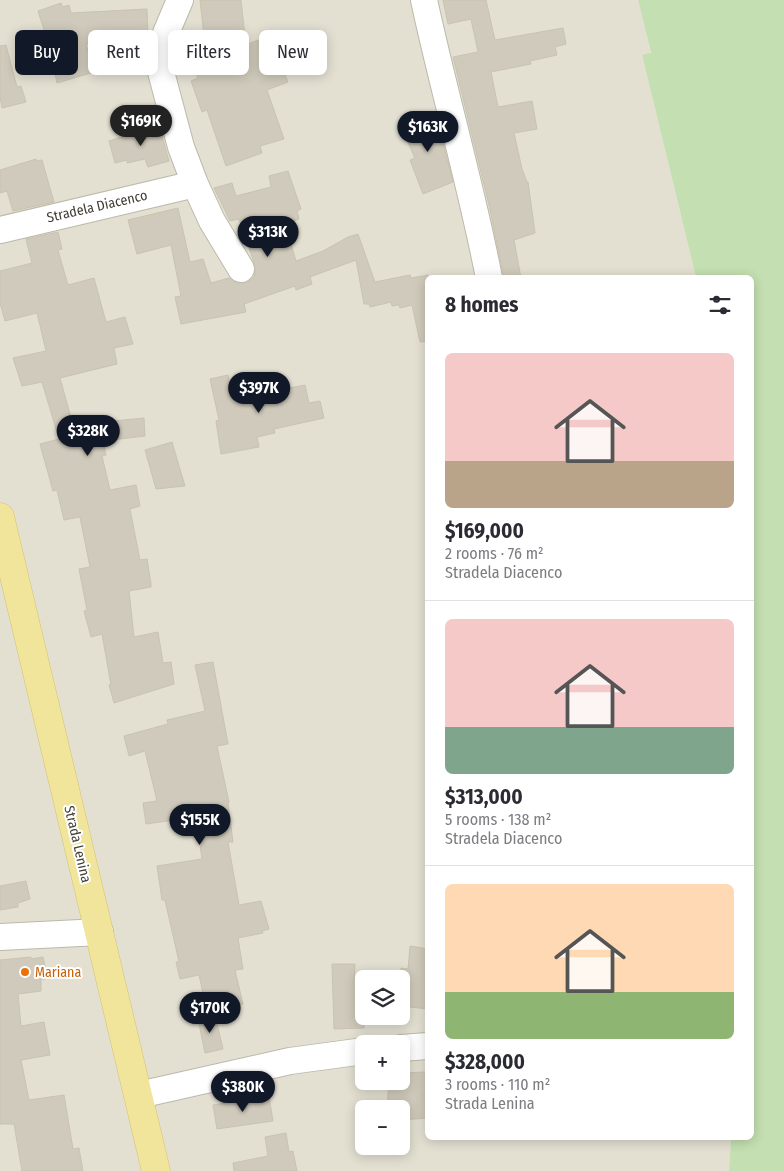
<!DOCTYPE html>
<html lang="en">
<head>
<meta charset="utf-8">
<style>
	body { margin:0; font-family:"Fira Sans Condensed",sans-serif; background:#f2f2f3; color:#2b2b33; height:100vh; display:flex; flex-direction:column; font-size:19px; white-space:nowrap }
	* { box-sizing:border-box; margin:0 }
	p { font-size:16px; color:#7c7c81 }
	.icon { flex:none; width:28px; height:28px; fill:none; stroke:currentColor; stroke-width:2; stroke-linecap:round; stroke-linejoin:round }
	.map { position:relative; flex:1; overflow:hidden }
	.sheet { position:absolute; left:425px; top:275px; width:329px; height:865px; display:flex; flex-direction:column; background:#fff; border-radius:8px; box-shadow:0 2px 12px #0003 }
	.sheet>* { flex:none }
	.hud { position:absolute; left:15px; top:30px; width:335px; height:45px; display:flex; gap:10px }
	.tools { position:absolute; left:355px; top:970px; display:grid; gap:10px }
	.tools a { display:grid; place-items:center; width:55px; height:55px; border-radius:8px; background:#fff; box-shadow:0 2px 12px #0003; font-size:25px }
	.price { position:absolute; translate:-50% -42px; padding:0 11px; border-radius:18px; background:#111827; color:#fff; font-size:16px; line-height:32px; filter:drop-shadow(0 1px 2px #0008) }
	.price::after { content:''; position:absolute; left:50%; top:30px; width:15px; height:11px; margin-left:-8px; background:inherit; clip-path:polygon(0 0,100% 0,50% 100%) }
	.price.current { background:#222; color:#fff }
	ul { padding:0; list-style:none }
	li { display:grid; align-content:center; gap:10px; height:265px; padding:0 20px }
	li+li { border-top:1px solid #e1e1e2 }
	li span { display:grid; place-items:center; height:155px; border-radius:8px; color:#555 }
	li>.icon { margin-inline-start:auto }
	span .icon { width:90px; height:90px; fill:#fffc; stroke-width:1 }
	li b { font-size:21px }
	h2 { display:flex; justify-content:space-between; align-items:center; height:60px; padding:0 20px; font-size:21px }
	.pill { padding:0 18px; border-radius:8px; background:#fff; box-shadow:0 2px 12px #0003; font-size:18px; line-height:45px }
	.pill.current { background:#111827; color:#fff }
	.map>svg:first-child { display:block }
	.residential { fill:#e3e0d2; fill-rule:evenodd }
	.green { fill:#c4dfb1 }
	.building { fill:#cfcabb; stroke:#c9c3af }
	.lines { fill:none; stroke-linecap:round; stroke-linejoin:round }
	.minor-casing { stroke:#bcb9ab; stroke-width:28 }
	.major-casing { stroke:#d3c36e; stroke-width:29 }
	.minor { stroke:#fff; stroke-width:26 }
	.major { stroke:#f1e59b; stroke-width:28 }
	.food-dot { fill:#e8710a; stroke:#fff; stroke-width:2 }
	.labels { text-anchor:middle; stroke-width:4; stroke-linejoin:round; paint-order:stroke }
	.street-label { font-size:14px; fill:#413e35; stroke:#fff }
	.food-label { font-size:14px; fill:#c56008; stroke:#fff; text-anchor:start }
</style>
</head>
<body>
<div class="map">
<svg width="784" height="1171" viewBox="0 0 784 1171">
	<rect width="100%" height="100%" fill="#efede4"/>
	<!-- residential -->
	<path class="residential" d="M0,0H638L651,54L642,55L696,277L428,278V1138H731L729,1171H0ZM364,979H401V1016H364ZM364,1044H401V1081H364ZM364,1109H401V1146H364Z"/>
	<!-- green -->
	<path class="green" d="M638,0H784V1171H729L731,1138H751V278L696,277L642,55L651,53Z"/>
	<!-- building -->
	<path class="building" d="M200,0H241L246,45L258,40L267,64L279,60L288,82L267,90L284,139L260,146L262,153L226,166L207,110L202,112L191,81L198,78L183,46L204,36Z
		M443,0H486L495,40L563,28L566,44L555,47L557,55L530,61L531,64L491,72L498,107L532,101L537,129L514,133L522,169L527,182H528L535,233L514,240L521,278H504L489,205L453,57L478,52L471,19L448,24Z
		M61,3L63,7L69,5L71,13L147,9L148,41L86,44L94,72L57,83L53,64H55L38,11Z
		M6,45L17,87L21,86L26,102L2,108L0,97V46Z
		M435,112L453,182L423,194L410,160L415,158L401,127Z
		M159,125L169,161L148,167L145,159L127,163V160L115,163L109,141Z
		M36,159V161L42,160L54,202L13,211L7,191L0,193V170Z
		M288,171L301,209L297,211L299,219L285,224L296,261L323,251L348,237L358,234L375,282L410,275L411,278L428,275V341L420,342L412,305L400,308L399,305L392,306L391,302L370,307L369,304H364L356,260L310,277L312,284L296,290L295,286L244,304L246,312L181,324L175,297L181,296L171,245L137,254L128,220L178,208L190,262L203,259L211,283L229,278L234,282L241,284L248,282L254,277L256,268L239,219L230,221L214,188L232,183L236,196L271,187L269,176Z
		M58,232L62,249L58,250L68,285L94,278L106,322L125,317L133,344L114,348L117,364L60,378L73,425L144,418L145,436L103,441L106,455L102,456L110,490L136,485L140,506L130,509L140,560L147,559L151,584V587L129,591L134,637L158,632L163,663L171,662L174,684L114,703L109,685H111L102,634L91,637L84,611L87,610L79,569L90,567L80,517L64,520L57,490L53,491L40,444L59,439L42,382L22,386L13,358L46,351L37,313L5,321L0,303V271L32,263L26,239Z
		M228,375L233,399L305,385L309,403L320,401L324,418L274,429L275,433L257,437L259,447L221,454L216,421L219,420L210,379Z
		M172,442L185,486L156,489L145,450Z
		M213,662L228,744L217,746L229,802L228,803L233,842H228L239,905L261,901L269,929L262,931L263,933L238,938L243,969L235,970L243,1004L207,1012L199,975L180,979L176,962H179L165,900H162L157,866L202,859L196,817L146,824L143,803L157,801L145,751L129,756L124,736L168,724L167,720L205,711L195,665Z
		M26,881L30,899L18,903V907L0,910V886Z
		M410,946L428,949V1009L401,1006V968L408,969Z
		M31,957V959L43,957L48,978L41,980V991L18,994L21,1026L44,1022L50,1055L21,1060L29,1100L64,1095L73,1149L79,1148L83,1171H22L14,1124H0V960Z
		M332,964H355L354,986L362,985L364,990V1028L334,1029Z
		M215,1015L223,1049L205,1053L198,1019Z
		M426,1072L428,1118L401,1120V1109H387L389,1081H401V1073Z
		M269,1097L273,1121L217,1129L213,1105Z
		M286,1133L289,1152L293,1151L297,1171H234L233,1163L268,1156L265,1137Z"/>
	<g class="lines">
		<defs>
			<path id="minor" d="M180,0L166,33L161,52V72L181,147L195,184L212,221L241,269
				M424,0C444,93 471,184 489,278
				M0,230L195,184
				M0,937L100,932
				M401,1048L428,1046
				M139,1095L290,1061L364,1051"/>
			<path id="major" d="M0,517L156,1171"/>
		</defs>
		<!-- minor casing -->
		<use href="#minor" class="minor-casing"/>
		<!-- major casing -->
		<use href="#major" class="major-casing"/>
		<!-- minor -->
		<use href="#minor" class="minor"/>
		<!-- major -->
		<use href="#major" class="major"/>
	</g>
	<!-- markers -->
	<circle class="food-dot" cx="25" cy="972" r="5"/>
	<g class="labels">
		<!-- street labels -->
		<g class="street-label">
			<text transform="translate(97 206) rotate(-13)" y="5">Stradela Diacenco</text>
			<text transform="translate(78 844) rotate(77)" y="5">Strada Lenina</text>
		</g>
		<!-- food labels -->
		<g class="food-label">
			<text x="35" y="977">Mariana</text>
		</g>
	</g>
</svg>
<div class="tools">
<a><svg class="icon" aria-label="layers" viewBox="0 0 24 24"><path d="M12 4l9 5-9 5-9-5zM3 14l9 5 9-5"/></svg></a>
<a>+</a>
<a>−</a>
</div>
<b class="price current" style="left:141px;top:147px">$169K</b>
<b class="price" style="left:428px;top:153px">$163K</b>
<b class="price" style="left:268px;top:258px">$313K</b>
<b class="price" style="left:259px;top:414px">$397K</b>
<b class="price" style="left:88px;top:457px">$328K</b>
<b class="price" style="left:200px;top:846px">$155K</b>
<b class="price" style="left:210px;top:1034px">$170K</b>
<b class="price" style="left:243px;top:1113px">$380K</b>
<div class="hud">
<a class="pill current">Buy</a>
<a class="pill">Rent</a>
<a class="pill">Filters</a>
<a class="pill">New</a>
</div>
<section class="sheet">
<h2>8 homes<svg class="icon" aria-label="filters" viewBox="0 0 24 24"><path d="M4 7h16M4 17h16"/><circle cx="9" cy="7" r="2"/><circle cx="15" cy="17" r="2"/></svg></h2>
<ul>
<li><span style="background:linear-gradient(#f6c9c9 70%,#b9a48a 0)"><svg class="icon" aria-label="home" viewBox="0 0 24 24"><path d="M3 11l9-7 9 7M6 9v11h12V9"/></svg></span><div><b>$169,000</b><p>2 rooms · 76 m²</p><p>Stradela Diacenco</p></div></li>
<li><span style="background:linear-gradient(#f6c9c9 70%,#7fa58c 0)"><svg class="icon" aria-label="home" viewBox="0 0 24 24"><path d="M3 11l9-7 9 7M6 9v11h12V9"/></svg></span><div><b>$313,000</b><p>5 rooms · 138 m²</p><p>Stradela Diacenco</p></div></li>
<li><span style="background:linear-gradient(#ffd9b3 70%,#8fb573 0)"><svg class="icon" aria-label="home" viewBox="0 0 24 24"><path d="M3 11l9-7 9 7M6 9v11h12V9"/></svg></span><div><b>$328,000</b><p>3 rooms · 110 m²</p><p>Strada Lenina</p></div></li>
</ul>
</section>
</div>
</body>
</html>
